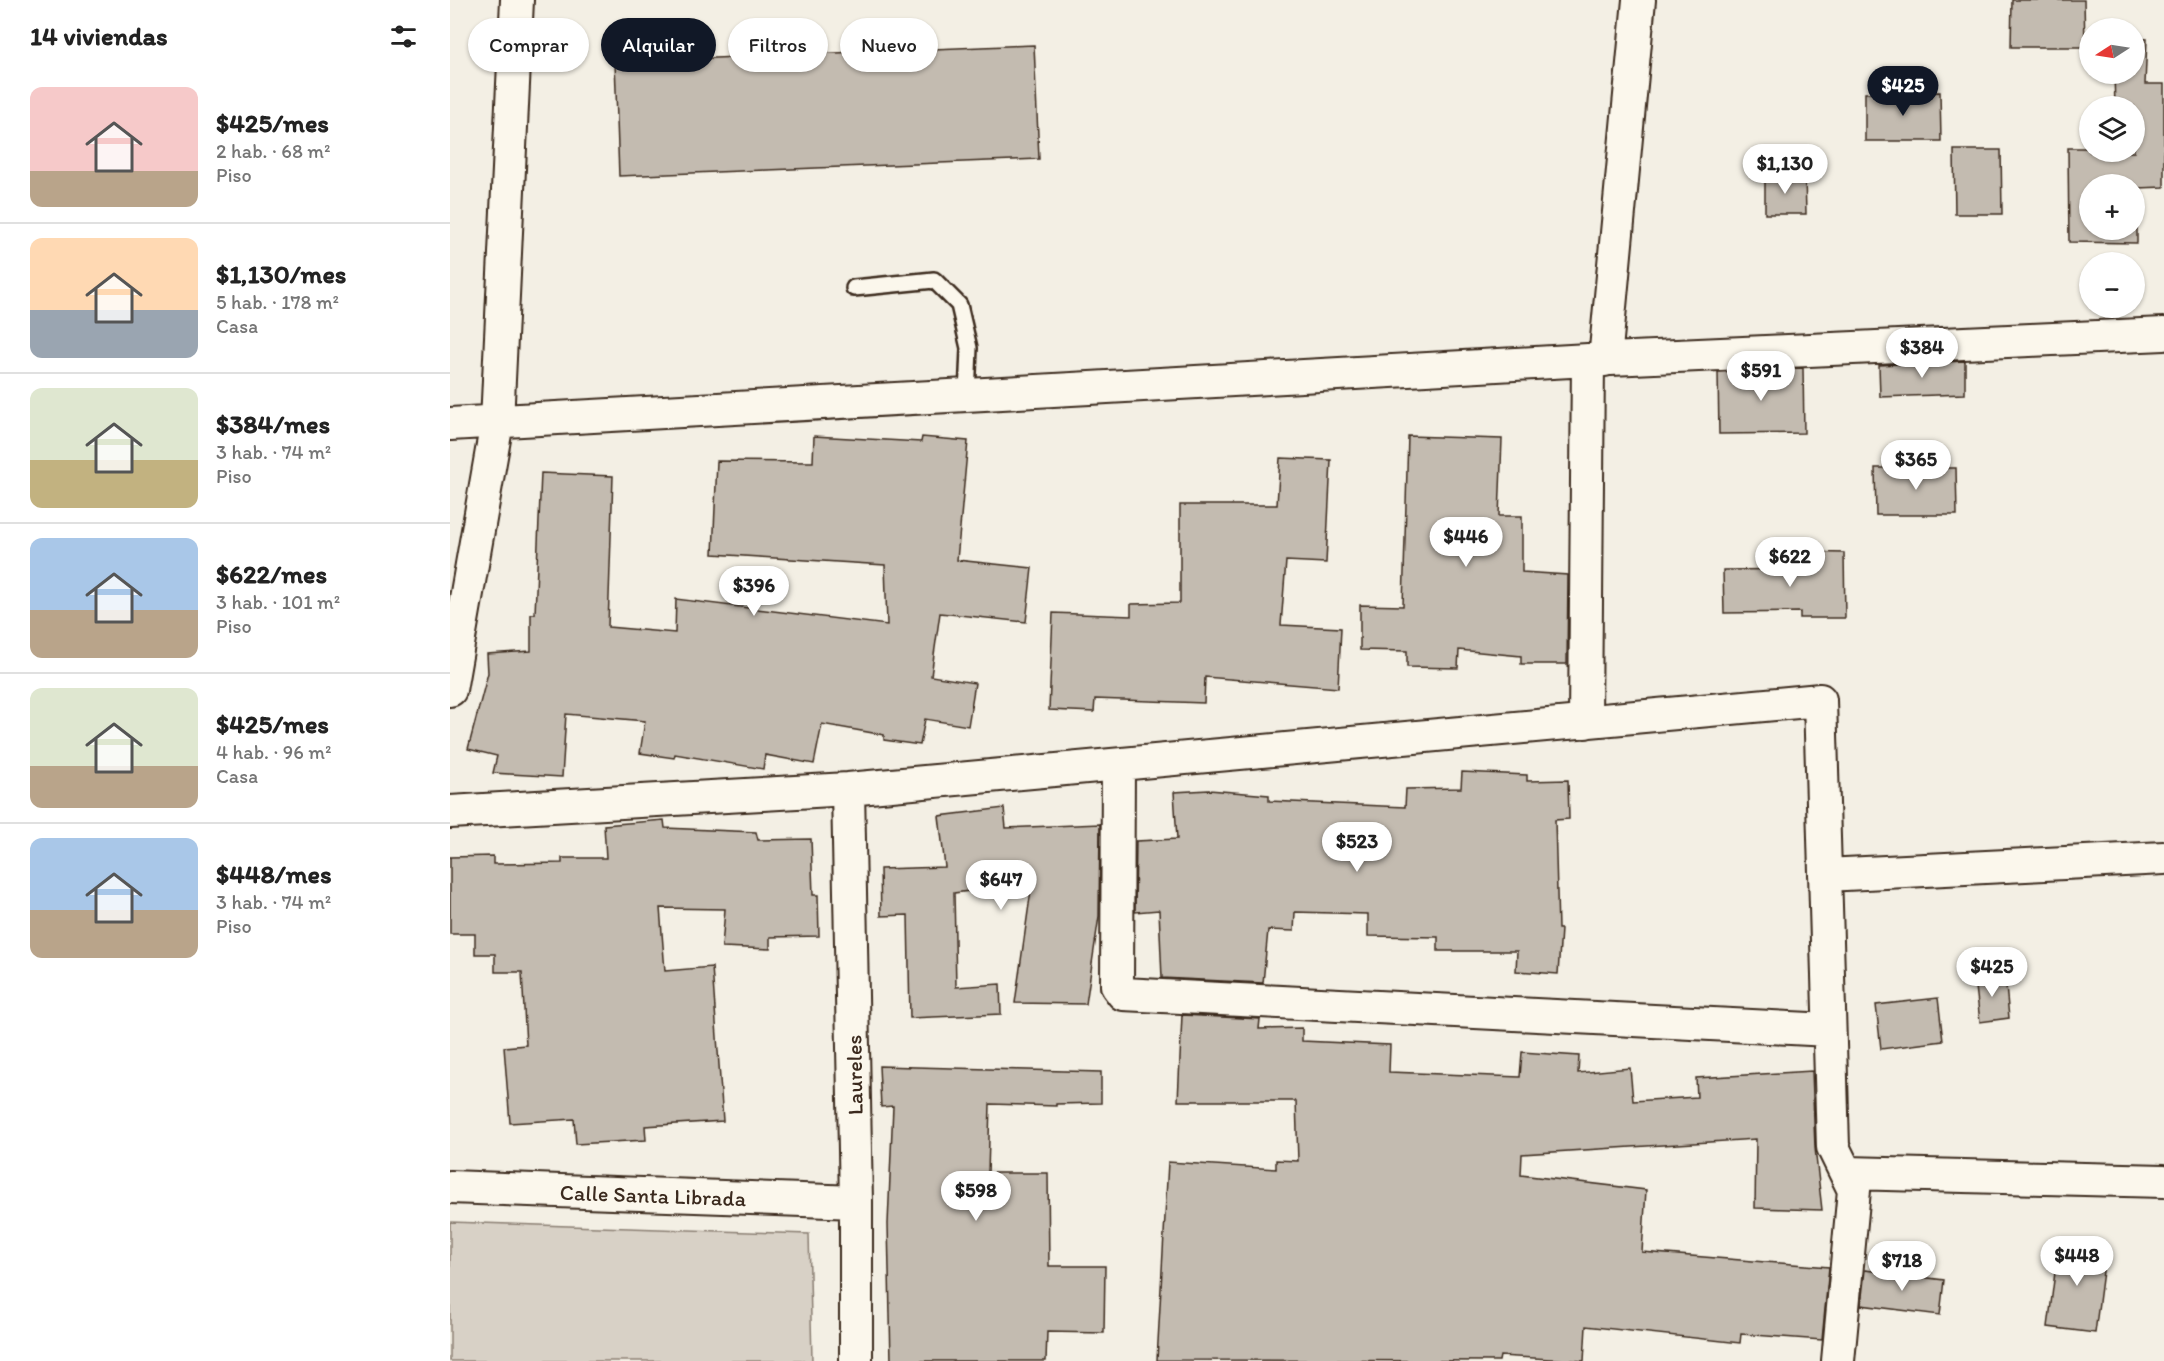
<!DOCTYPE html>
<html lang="es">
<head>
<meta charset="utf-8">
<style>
	body { margin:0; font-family:Itim,sans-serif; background:#f6f6f6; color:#222; height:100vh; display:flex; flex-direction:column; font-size:22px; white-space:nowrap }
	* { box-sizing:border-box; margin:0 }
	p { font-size:20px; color:#767676 }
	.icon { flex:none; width:33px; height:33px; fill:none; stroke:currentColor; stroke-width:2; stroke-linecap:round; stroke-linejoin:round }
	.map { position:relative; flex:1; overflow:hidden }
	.sheet { display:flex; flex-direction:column; background:#fff; width:450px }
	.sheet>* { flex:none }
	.hud { position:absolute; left:18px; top:18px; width:570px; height:54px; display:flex; gap:12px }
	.needle { width:39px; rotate:258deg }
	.buttons { position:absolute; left:1629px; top:18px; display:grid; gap:12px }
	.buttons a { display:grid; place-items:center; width:66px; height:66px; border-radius:50%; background:#fff; box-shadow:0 2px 4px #0004; font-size:30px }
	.price { position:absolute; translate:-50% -51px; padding:0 14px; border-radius:21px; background:#fff; color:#222; font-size:20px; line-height:39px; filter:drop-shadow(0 2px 3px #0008) }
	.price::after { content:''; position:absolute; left:50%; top:36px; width:18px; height:14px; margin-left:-9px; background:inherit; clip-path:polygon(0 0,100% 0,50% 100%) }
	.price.selected { background:#111827; color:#fff }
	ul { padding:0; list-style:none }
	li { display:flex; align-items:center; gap:18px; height:150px; padding:0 30px }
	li+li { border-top:2px solid #e0e0e0 }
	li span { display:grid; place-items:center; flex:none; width:168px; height:120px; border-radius:12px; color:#555 }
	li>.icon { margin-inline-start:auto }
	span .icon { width:72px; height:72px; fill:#fffc; stroke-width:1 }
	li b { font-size:26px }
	h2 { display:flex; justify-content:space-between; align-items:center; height:72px; padding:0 30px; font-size:26px }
	.pill { padding:0 21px; border-radius:27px; background:#fff; box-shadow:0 2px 4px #0004; font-size:21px; line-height:54px }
	.pill.selected { background:#111827; color:#fff }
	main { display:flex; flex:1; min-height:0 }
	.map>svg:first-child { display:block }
	.green { fill:#d8d1c6; stroke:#8a7e72; stroke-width:1.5 }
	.building { fill:#c3bbb0; stroke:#3b2a1e; stroke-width:1.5; fill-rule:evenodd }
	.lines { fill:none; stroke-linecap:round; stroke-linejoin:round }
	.service-casing { stroke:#3b2a1e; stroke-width:20 }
	.minor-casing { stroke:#3b2a1e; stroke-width:36 }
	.service { stroke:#fbf7ec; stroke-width:15 }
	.minor { stroke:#fbf7ec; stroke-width:32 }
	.labels { text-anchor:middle; stroke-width:6; stroke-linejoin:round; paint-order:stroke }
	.street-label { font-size:22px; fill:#3b2a1e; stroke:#fbf7ec }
</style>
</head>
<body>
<main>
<section class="sheet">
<h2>14 viviendas<svg class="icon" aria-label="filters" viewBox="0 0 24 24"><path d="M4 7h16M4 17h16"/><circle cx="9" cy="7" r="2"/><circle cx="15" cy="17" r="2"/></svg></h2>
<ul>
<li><span style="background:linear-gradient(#f6c9c9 70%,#b9a48a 0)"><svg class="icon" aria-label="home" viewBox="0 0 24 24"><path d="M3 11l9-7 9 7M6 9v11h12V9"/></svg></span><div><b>$425/mes</b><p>2 hab. · 68 m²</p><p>Piso</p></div></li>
<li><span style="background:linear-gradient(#ffd9b3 60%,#9aa5b1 0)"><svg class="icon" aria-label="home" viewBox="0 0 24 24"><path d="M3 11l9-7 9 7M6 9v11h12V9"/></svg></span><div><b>$1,130/mes</b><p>5 hab. · 178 m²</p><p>Casa</p></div></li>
<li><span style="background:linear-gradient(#dfe7d0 60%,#c2b280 0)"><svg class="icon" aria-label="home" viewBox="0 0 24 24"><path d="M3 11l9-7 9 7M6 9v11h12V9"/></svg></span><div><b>$384/mes</b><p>3 hab. · 74 m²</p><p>Piso</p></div></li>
<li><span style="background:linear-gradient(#a9c7e8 60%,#b9a48a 0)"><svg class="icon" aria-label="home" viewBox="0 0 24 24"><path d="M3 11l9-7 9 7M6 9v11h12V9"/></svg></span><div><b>$622/mes</b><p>3 hab. · 101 m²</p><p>Piso</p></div></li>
<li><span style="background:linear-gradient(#dfe7d0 65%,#b9a48a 0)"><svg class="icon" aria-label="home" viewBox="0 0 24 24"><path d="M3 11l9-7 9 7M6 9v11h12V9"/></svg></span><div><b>$425/mes</b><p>4 hab. · 96 m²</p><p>Casa</p></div></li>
<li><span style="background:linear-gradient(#a9c7e8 60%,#b9a48a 0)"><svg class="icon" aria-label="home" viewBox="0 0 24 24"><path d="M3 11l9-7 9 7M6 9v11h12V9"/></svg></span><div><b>$448/mes</b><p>3 hab. · 74 m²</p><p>Piso</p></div></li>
</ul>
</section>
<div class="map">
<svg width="1714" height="1361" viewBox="0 0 1714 1361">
	<rect width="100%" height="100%" fill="#f3efe4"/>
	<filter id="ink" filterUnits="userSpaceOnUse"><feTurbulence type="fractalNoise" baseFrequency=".0167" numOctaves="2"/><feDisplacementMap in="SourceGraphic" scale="12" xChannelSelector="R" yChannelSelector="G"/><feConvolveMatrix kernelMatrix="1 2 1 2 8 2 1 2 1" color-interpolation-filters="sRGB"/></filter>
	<g filter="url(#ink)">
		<!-- green -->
		<path class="green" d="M0,1222L359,1234L362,1361H0Z"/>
		<!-- building -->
		<path class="building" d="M1562,0H1634L1635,47H1561Z
			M1684,38L1697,39L1695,84H1714V187L1687,188V243L1619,242L1618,148H1640V152H1684V106H1665L1664,74H1684ZM1640,184H1684V230H1640Z
			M584,45L589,159L169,176L165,62Z
			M1490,92L1491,141H1415V93Z
			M1504,150H1551L1552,214H1505Z
			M1315,176H1355L1356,214H1315Z
			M1515,361V394L1430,397L1429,365Z
			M1353,368L1354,433L1269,434L1268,372Z
			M364,436L471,442L472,437L518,441L507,560L582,568L576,622L490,613L481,676L525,683L518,726L475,719L470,745L434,740V735L372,724L364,764L315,755L313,769L225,754L224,758L190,753L195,721L116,714L112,777L43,773L47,756L18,749L38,673L37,654L81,651V614H85L91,473L163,476L158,627L225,633L226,599L437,625L435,565L263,554L267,461L363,462Z
			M958,436L1052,439L1049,516H1072V572L1118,575L1117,664H1071V656L1009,650L1008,668L957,667V651L910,650V605L953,606Z
			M830,458L881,460L876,563L836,561L831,625L891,628L888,688L755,677L754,703L645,699L644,712L599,710L603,613L681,616V604L730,603V505H827Z
			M1425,468H1506L1507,515H1426Z
			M1350,552L1394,553L1395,618H1350V612L1274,613L1273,570L1350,569Z
			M1012,772L1077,775V781L1118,780L1119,819L1105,820L1108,929H1111L1108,974L1066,971L1067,951H988V937L918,936V914L845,912L844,931L818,930L813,983L712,978L709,910L685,912L686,841L727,839L724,792L759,790L819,795V801L955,807L956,789L1011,788Z
			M554,808L556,828L650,824L649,916L636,1004L565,1003L582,883L504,893L506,987L550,984L551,1014L460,1018L458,915L431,916L430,869L495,867L489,816Z
			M214,820L215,828L306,832L308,840L361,839L363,895H368L369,936L320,937V949L272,947L275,909L210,908L215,971L262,967L273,1121L195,1126L196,1140L126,1144L124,1119L60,1123L54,1047L76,1045L72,972H45V954H25V934H0V857L43,856V864L112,863V858H156L154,825Z
			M1555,975L1559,1018L1530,1022L1525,978Z
			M1488,998L1493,1041L1431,1049L1426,1005Z
			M732,1015L810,1019L809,1029L852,1028V1041L940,1045L939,1072L1070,1077L1072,1052L1129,1056L1128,1073L1180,1068L1183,1101L1247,1097L1246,1078L1362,1071L1365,1148L1372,1210L1305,1208L1306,1139L1072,1154L1071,1175L1196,1190L1192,1252L1379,1267L1372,1340L1291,1334L1290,1343L1136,1326L1134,1361L1050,1356L1049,1361L707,1360L718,1162L826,1169V1160L848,1161L846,1101H728Z
			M429,1066L651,1072V1103L606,1104V1106L540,1104L538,1173H598L599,1266H655L654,1333L597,1332L596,1361H441L438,1224L443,1106L431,1107Z
			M1609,1241L1656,1248L1645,1333L1598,1327Z
			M1415,1270L1494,1280L1490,1315L1411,1305Z"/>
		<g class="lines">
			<defs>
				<path id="service" d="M404,288L484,280L509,305L519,348L517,396"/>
				<path id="minor" d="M1155,360L1189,0
					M0,424L1138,360L1714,334
					M0,690L47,422L67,0
					M1135,722L1138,360
					M668,765L667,986L673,994L1379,1030
					M398,789L406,1202V1361
					M0,812L398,789L1370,700L1383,1147L1404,1190L1388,1361
					M1375,875L1714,858
					M1398,1173L1714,1181
					M0,1187L406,1202"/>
			</defs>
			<!-- service casing -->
			<use href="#service" class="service-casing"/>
			<!-- minor casing -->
			<use href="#minor" class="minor-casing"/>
			<!-- service -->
			<use href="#service" class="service"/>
			<!-- minor -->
			<use href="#minor" class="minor"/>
		</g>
	</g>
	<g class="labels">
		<!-- street labels -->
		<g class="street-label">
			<text transform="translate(404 1075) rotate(-91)" y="8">Laureles</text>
			<text transform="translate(203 1195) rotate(2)" y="8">Calle Santa Librada</text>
		</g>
	</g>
</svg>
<div class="buttons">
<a><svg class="needle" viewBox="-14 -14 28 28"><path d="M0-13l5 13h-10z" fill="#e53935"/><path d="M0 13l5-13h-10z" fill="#767676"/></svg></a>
<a><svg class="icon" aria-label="layers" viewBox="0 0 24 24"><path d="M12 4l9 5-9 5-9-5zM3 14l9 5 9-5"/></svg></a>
<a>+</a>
<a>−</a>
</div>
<b class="price selected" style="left:1453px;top:117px">$425</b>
<b class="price" style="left:1335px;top:195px">$1,130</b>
<b class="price" style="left:1472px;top:379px">$384</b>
<b class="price" style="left:1311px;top:402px">$591</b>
<b class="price" style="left:1466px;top:491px">$365</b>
<b class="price" style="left:1016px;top:568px">$446</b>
<b class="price" style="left:1340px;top:588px">$622</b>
<b class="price" style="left:304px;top:617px">$396</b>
<b class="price" style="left:907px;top:873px">$523</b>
<b class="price" style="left:551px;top:911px">$647</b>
<b class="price" style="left:1542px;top:998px">$425</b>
<b class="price" style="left:526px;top:1222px">$598</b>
<b class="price" style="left:1627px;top:1287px">$448</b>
<b class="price" style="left:1452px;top:1292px">$718</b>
<div class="hud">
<a class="pill">Comprar</a>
<a class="pill selected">Alquilar</a>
<a class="pill">Filtros</a>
<a class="pill">Nuevo</a>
</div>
</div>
</main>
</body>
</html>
